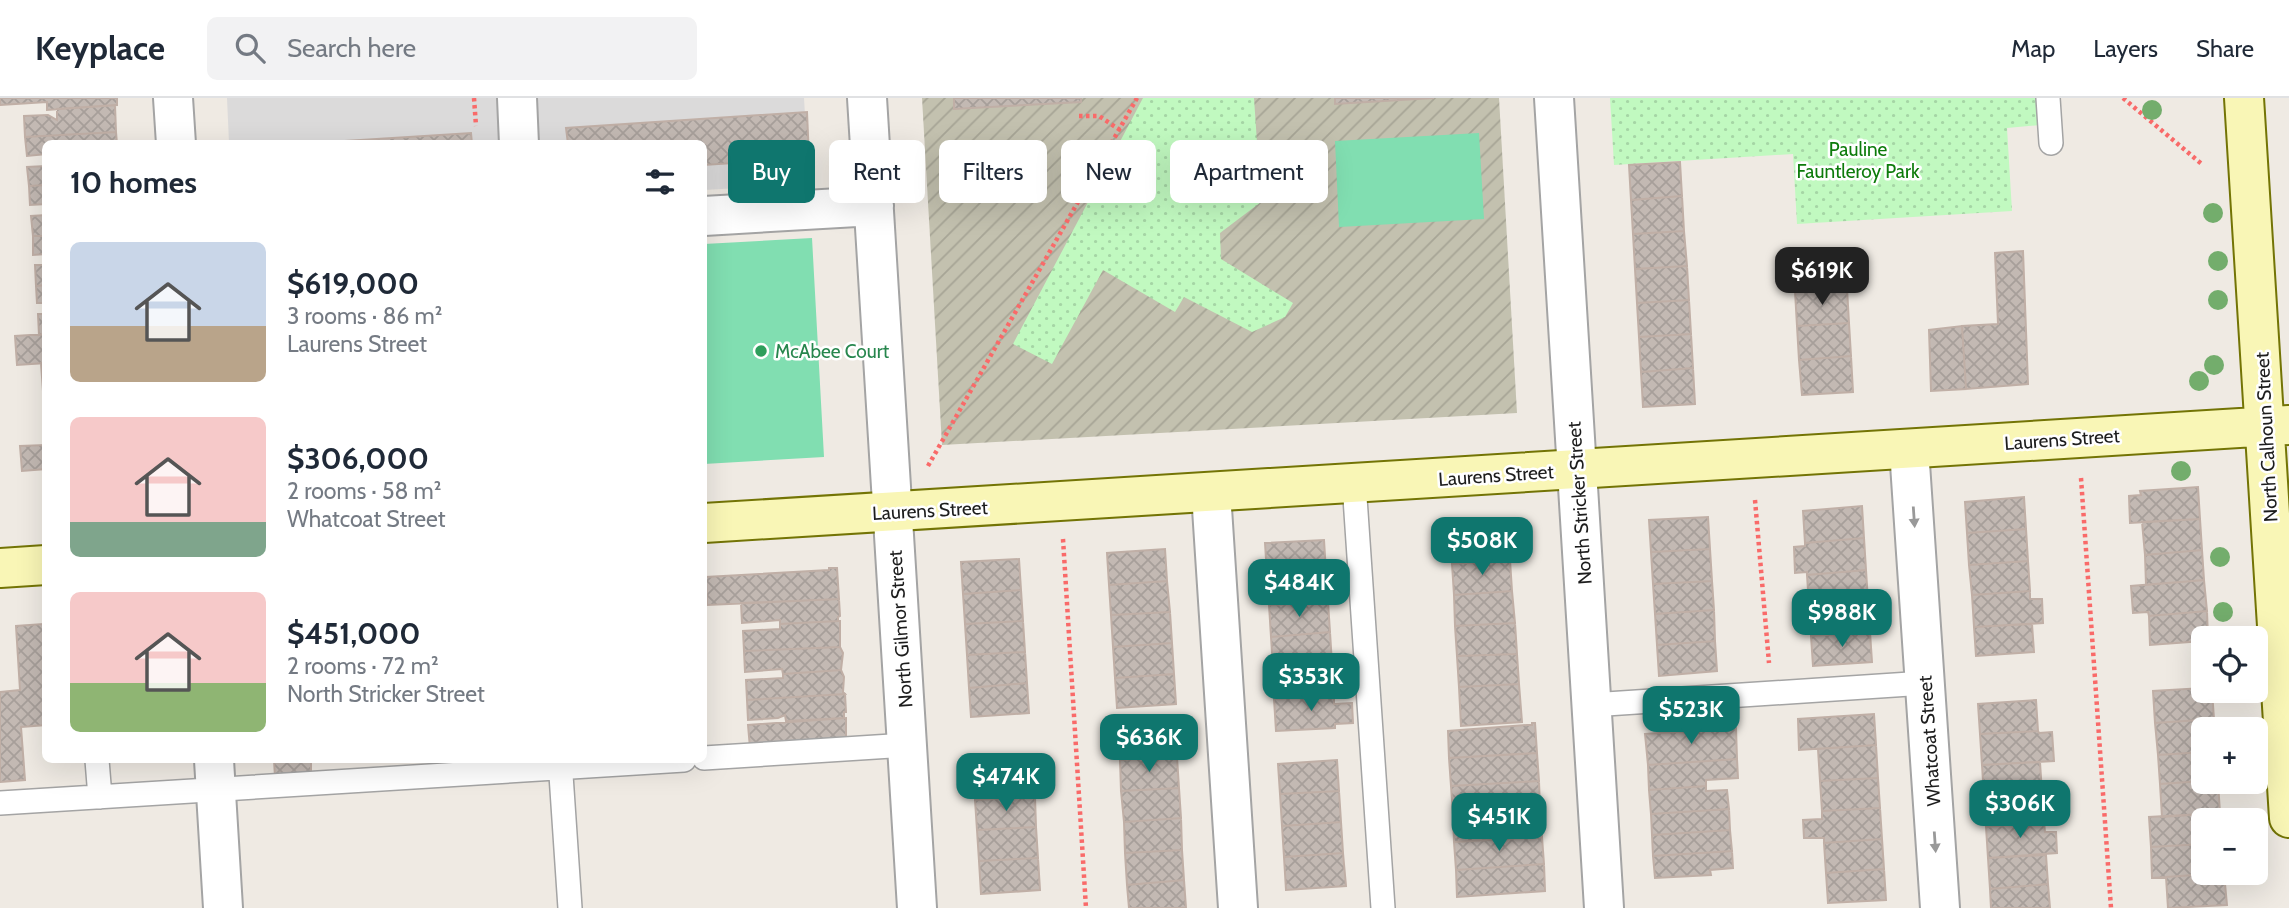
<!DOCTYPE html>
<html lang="en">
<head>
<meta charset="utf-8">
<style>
	body { margin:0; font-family:Cabin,sans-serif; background:#f2f2f3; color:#1f2937; height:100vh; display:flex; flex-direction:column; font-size:26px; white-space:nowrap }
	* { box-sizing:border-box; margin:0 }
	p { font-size:23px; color:#747a83 }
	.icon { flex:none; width:38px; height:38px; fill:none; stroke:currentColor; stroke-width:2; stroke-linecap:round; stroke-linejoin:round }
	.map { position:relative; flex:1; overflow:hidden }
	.sheet { position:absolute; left:42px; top:42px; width:665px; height:623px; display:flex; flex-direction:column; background:#fff; border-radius:10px; box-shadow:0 7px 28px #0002 }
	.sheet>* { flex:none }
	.top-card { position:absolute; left:728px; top:42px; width:665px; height:63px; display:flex; gap:14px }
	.controls { position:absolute; left:2191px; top:528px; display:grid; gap:14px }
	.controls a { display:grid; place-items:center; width:77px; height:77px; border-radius:10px; background:#fff; box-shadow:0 7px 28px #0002; font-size:35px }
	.price { position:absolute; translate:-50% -60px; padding:0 16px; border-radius:14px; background:#0f766e; color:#fff; font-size:23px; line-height:46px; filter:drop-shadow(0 2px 4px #0008) }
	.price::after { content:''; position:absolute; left:50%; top:42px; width:21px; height:16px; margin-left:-10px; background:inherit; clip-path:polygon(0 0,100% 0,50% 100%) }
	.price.selected { background:#222; color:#fff }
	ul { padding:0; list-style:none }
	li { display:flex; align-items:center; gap:21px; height:175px; padding:0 28px }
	li span { display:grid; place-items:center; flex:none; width:196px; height:140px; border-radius:10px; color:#555 }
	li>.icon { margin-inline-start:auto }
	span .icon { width:84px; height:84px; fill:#fffc; stroke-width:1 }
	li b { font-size:30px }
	h2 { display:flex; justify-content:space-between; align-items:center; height:84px; padding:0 28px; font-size:30px }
	.chip { padding:0 24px; border-radius:10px; background:#fff; box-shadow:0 7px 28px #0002; font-size:24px; line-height:63px }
	.chip.selected { background:#0f766e; color:#fff }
	header { display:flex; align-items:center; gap:42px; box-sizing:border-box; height:98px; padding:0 35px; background:#fff; border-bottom:2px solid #e0e1e3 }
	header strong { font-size:33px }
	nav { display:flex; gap:38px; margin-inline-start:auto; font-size:24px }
	.search { width:490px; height:63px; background:#f2f2f3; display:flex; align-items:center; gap:18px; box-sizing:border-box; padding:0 24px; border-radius:10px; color:#747a83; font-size:26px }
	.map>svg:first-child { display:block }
	.residential { fill:#dbdada }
	.construction { fill:url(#construction-furrows) }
	.park { fill:url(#park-dots) }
	.pitch { fill:#81deb1 }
	.building { fill:url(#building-cross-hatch); stroke:#c0afa6; stroke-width:2 }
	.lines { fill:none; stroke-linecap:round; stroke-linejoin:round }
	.lane-casing { stroke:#a4a4a4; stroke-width:26 }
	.street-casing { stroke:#a4a4a4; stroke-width:42 }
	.secondary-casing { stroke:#737405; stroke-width:42 }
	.path { stroke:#f96a69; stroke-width:4.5; stroke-dasharray:3.5 3.5; stroke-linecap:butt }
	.lane { stroke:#fff; stroke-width:23 }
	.street { stroke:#fff; stroke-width:38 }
	.secondary { stroke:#f9f6b6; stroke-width:38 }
	.tree { fill:#73ad6c }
	.oneway { fill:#999 }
	.leisure-dot { fill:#2e9e5b; stroke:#fff; stroke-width:2.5 }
	.labels { text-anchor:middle; stroke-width:5; stroke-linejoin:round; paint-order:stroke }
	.park-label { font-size:19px; fill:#0d7b0b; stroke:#fff }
	.leisure-label { font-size:19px; fill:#27864d; stroke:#fff; text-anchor:start }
	.street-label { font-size:19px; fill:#1d1d1d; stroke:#fff }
</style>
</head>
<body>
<header>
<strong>Keyplace</strong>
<div class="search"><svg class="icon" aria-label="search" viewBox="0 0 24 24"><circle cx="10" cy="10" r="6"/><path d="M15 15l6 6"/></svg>Search here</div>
<nav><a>Map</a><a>Layers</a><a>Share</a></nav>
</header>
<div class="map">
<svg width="2289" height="810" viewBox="0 0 2289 810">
	<defs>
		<pattern id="construction-furrows" width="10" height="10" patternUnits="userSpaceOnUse" patternTransform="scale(1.75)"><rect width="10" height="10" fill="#c3c1af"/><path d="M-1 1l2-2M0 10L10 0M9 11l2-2" fill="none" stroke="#a7a596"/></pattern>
		<pattern id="park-dots" width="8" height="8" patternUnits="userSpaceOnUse" patternTransform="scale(1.75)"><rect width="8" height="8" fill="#c1f9c0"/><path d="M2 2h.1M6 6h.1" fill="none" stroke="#a5d5a5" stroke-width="1.8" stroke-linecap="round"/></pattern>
		<pattern id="building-cross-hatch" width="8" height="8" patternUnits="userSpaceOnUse" patternTransform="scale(1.75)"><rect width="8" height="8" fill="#c3b9b3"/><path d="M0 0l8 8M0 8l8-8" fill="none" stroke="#a79f9a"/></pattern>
	</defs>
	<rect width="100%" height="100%" fill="#efeae3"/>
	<!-- residential -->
	<path class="residential" d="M227,0H804L809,86L704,92V46L229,45Z"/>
	<!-- construction -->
	<path class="construction" d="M922,0H1499L1517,315L942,347Z"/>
	<!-- park -->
	<path class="park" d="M1143,0H1254L1261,104L1220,135L1221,161L1293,205L1285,219L1252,234L1184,199L1175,214L1103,172L1052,266L1013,246Z
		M1610,0H2039L2041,27L2007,30L2012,113L1797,126L1793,56L1614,67Z"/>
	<!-- pitch -->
	<path class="pitch" d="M1479,35L1484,121L1339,129L1335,43Z
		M812,140L824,359L704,366V146Z"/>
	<!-- building -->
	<path class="building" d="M0,0H117V7L47,12V4L0,7Z
		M954,0H1081V4L954,11Z
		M1335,0H1434L1335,6Z
		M115,7L116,34L25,39L24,18L48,17L57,22V11Z
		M807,14L809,60L704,67V46H568L566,30Z
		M116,34L117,46H46V56L27,58L25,39Z
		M471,35L472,46H297Z
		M1680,64L1682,98L1631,102L1629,67Z
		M46,68V87L29,88L27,69Z
		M46,87V106L30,107L29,88Z
		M1682,98L1684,133L1633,136L1631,102Z
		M46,117V138H33L31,118Z
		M1684,133L1687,168L1635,171L1633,136Z
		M33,138H46V156L33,157Z
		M2023,153L2028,286L1966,291L1962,228L1998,226L1995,155Z
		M1845,154L1847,190L1795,193L1793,158Z
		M35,167H46V187L36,188Z
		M1687,168L1689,202L1637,205L1635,171Z
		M46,187V205H37L36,188Z
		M1847,190L1849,225L1797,228L1795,193Z
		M1689,202L1691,236L1639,239L1637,205Z
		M38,216H46V236L39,237Z
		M1849,225L1851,258L1799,262L1797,228Z
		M1962,228L1966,291L1931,293L1929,232Z
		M46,236V265L17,267L15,238Z
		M1691,236L1693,270L1641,274L1639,239Z
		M1851,258L1853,294L1802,297L1799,262Z
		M41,265H46V293H43Z
		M1693,270L1695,306L1643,309L1641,274Z
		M46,347V371L22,373L20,348Z
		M2198,389L2200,421L2130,425L2129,398L2141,397L2140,393Z
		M2024,399L2026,431L1967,435L1965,404Z
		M1862,408L1864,440L1805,445L1803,413Z
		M1708,419L1710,451L1651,454L1649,422Z
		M2200,421L2202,452L2145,457L2142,424Z
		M1508,430L1510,462L1452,466L1450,435Z
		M2026,431L2028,463L1969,467L1967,435Z
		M1864,440L1866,472L1807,477V474L1795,475L1794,449L1805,448V445Z
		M1324,442L1326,474L1267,477L1265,445Z
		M1165,451L1167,483L1109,487L1107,455Z
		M1710,451L1712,483L1653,486L1651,454Z
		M2202,452L2204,482L2146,487L2145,457Z
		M1019,461L1021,492L963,496L961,464Z
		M1510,462L1512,493L1454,497L1452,466Z
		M2028,463L2030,493L1972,497L1969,467Z
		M829,470H837L839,501L707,507L706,479L829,472Z
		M1866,472L1868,503L1809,507L1807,477Z
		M1326,474L1328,504L1269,507L1267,477Z
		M2204,482L2207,513L2149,518L2148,514L2133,515L2131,488Z
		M1167,483L1170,514L1111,517L1109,487Z
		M1712,483L1714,512L1655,516L1653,486Z
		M1021,492L1023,523L965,526L963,496Z
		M1512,493L1515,525L1455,528L1454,497Z
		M2030,493V501H2042L2043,525L1974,529L1972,497Z
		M839,501L840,518L838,519V523L780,526V522L742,525L741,505Z
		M1868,503L1870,534L1811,538L1809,507Z
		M1328,504L1330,534L1271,539L1269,507Z
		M1714,512L1715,543L1657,547L1655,516Z
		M2207,513L2208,541H2203V543L2150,547L2149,518Z
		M1170,514L1172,545L1113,549L1111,517Z
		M838,523H840V549L744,553L743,533L780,531V526Z
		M1023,523L1025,554L967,557L965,526Z
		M1515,525L1517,556L1457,558L1455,528Z
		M43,526L46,565V627L21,629L25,682L0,684V594L20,592L16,528Z
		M2032,526L2034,554L1976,558L1974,529Z
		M1330,534L1332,566L1273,570L1271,539Z
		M1870,534L1872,564L1813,568L1811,538Z
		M1715,543L1717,573L1659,578L1657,547Z
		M1172,545L1174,576L1115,580L1113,549Z
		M840,549L843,555L841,572L783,576L782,571L745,574L744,553Z
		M1025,554L1027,585L969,590L967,557Z
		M1517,556L1519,586L1459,589L1457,558Z
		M1332,566L1334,597L1274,601L1273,570Z
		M841,572L844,579L843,594L845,596L747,602L746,582L783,580V576Z
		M1174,576L1176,606L1117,610L1115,580Z
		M1027,585L1029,615L971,619L969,590Z
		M1519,586L1522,624L1461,628L1459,589Z
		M2203,590V593H2212L2214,621L2155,625L2153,593Z
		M845,596L846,614H844V620L786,623L785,617L778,620L748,622L747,602Z
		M1334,597V606L1352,605L1353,625L1335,626V630L1276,633L1274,601Z
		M2036,602L2038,633L1980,636L1978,606Z
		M1874,616L1876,647L1799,652L1798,621Z
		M846,620V646L750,650L748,627Z
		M2214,621L2215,632H2203V654L2158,657L2155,625Z
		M1532,625H1535L1537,655L1449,660L1448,633L1527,627H1532Z
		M1736,630L1737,661L1648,667L1645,636Z
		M2038,633L2039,635L2052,634L2054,663L1982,667L1980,636Z
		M1876,647L1878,680L1820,683L1818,651Z
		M2203,654V683L2160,686L2158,657Z
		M1537,655L1539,683L1451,688L1449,660Z
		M1177,659L1179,690L1121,693L1120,662Z
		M1737,661L1738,680L1706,682V688L1649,692L1648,667Z
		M274,662H311V678L275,679Z
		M1337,662L1339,693L1280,696L1278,666Z
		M2040,664L2042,695L1984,699L1982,667Z
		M1033,668L1035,699L975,702L974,672Z
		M1878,680L1880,710L1822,713L1820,683Z
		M1539,683L1540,711L1453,717L1451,688Z
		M2203,683L2218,684L2220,715L2162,719L2160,686Z
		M1706,688V693L1727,692L1729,711L1651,716L1649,692Z
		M1179,690L1181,720L1124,724L1121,693Z
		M1339,693L1341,724L1282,728L1280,696Z
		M2042,695L2043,699L2063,697L2064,720L2044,721V724L1986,729L1984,699Z
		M1035,699L1036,729L977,732L975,702Z
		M1880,710L1882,741L1824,745V740H1804L1803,722L1822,721V713Z
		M1540,711L1542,739L1454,744L1453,717Z
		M1729,711L1730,732L1652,737L1651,716Z
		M2220,715L2221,723H2203V746L2151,749L2149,719Z
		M1181,720L1182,752L1125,755L1124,724Z
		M1341,724L1343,755L1284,759L1282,728Z
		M2044,724L2045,734H2056L2057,755L1988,760L1986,729Z
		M1036,729L1038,760L979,763L977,732Z
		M1730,732L1732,753L1653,758L1652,737Z
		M1542,739L1544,766L1456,772L1454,744Z
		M1882,741L1884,771L1826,775L1824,745Z
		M2203,746V775H2222L2152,780L2151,749Z
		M1182,752L1184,782L1127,787L1125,755Z
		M1732,753L1733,770L1710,772L1711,777L1655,780L1653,758Z
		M1343,755L1346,788L1286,792L1284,759Z
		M2046,757L2048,786L1990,791L1988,760Z
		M1038,760L1040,792L981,796L979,763Z
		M1544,766L1545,793L1457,799L1456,772Z
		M1884,771L1886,802L1828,805L1826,775Z
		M2224,775L2227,807L2168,810L2166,779Z
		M1184,782L1186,810H1129L1127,787Z
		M2048,786L2050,810H1991L1990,791Z"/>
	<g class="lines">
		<defs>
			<path id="lane" d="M2048,0L2051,45
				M1354,385L1383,810
				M1591,607L1925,585
				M704,660L907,647
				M97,662L100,699
				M560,662L570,810
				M0,705L684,662"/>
			<path id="street" d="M173,0L176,46
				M517,0L519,46
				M867,0L917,810
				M1554,0L1604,810
				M704,118L874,108
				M1909,351L1940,810
				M1211,395L1238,810
				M214,662L223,810"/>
			<path id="secondary" d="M2244,0L2289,720
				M704,425L2289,327
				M0,470L46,467"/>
		</defs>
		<!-- lane casing -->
		<use href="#lane" class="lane-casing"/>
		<!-- street casing -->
		<use href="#street" class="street-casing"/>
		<!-- secondary casing -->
		<use href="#secondary" class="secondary-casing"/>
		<!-- path -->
		<path class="path" d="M474,0L476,28
			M2123,0L2203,67
			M1079,18H1099L1120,32
			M928,368L1137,0
			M2081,380L2111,810
			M1755,402L1769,565
			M1063,441L1086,810"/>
		<!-- lane -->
		<use href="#lane" class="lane"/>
		<!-- street -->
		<use href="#street" class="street"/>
		<!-- secondary -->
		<use href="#secondary" class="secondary"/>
	</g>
	<!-- trees -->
	<g class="tree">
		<circle cx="2152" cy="12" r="10"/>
		<circle cx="2213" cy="115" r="10"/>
		<circle cx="2218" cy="163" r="10"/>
		<circle cx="2218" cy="202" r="10"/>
		<circle cx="2214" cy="267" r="10"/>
		<circle cx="2199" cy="283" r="10"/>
		<circle cx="2181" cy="373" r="10"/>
		<circle cx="2220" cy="459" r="10"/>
		<circle cx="2223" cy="514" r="10"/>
	</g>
	<!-- one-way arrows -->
	<defs><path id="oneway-solid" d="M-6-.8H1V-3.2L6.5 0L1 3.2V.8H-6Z" transform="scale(1.75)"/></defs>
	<g class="oneway">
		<use href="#oneway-solid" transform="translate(1914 419) rotate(86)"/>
		<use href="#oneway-solid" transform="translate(1935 744) rotate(86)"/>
	</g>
	<!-- markers -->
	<circle class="leisure-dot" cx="761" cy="253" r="7"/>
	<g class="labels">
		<!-- park labels -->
		<g class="park-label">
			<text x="1858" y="58">Pauline<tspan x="1858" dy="22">Fauntleroy Park</tspan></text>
		</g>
		<!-- leisure labels -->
		<g class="leisure-label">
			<text x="775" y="260">McAbee Court</text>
		</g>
		<!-- street labels -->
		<g class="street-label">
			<text transform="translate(2266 339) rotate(-93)" y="7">North Calhoun Street</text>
			<text transform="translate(2062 341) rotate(-4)" y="7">Laurens Street</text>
			<text transform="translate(1496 377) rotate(-4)" y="7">Laurens Street</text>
			<text transform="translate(1579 405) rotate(-94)" y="7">North Stricker Street</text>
			<text transform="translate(930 412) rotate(-3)" y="7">Laurens Street</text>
			<text transform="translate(900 531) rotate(-94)" y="7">North Gilmor Street</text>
			<text transform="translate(1929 643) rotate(-94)" y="7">Whatcoat Street</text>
		</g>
	</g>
</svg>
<div class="controls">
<a><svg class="icon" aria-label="locate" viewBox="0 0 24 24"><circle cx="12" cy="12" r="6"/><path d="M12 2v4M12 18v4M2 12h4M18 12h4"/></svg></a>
<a>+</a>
<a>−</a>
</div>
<b class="price selected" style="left:1822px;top:209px">$619K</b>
<b class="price" style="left:1482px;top:479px">$508K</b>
<b class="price" style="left:1299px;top:521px">$484K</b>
<b class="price" style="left:1842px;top:551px">$988K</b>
<b class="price" style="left:1311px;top:615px">$353K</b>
<b class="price" style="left:1691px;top:648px">$523K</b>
<b class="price" style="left:1149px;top:676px">$636K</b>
<b class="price" style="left:1006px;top:715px">$474K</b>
<b class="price" style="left:2020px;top:742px">$306K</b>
<b class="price" style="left:1499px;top:755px">$451K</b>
<div class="top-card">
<a class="chip selected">Buy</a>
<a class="chip">Rent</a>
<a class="chip">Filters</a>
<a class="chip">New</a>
<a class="chip">Apartment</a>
</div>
<section class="sheet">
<h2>10 homes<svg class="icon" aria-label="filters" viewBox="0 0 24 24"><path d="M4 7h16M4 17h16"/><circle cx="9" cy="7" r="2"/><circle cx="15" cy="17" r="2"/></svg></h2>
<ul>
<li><span style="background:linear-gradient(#c9d6e8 60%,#b9a48a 0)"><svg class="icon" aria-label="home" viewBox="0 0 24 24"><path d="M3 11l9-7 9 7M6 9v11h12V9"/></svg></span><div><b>$619,000</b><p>3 rooms · 86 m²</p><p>Laurens Street</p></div></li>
<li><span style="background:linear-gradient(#f6c9c9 75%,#7fa58c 0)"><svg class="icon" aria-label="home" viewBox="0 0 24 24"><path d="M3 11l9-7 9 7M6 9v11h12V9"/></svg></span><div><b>$306,000</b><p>2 rooms · 58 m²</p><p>Whatcoat Street</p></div></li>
<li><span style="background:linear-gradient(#f6c9c9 65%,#8fb573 0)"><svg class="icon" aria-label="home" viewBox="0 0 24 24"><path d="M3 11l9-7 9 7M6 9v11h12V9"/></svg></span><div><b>$451,000</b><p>2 rooms · 72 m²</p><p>North Stricker Street</p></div></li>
</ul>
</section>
</div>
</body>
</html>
